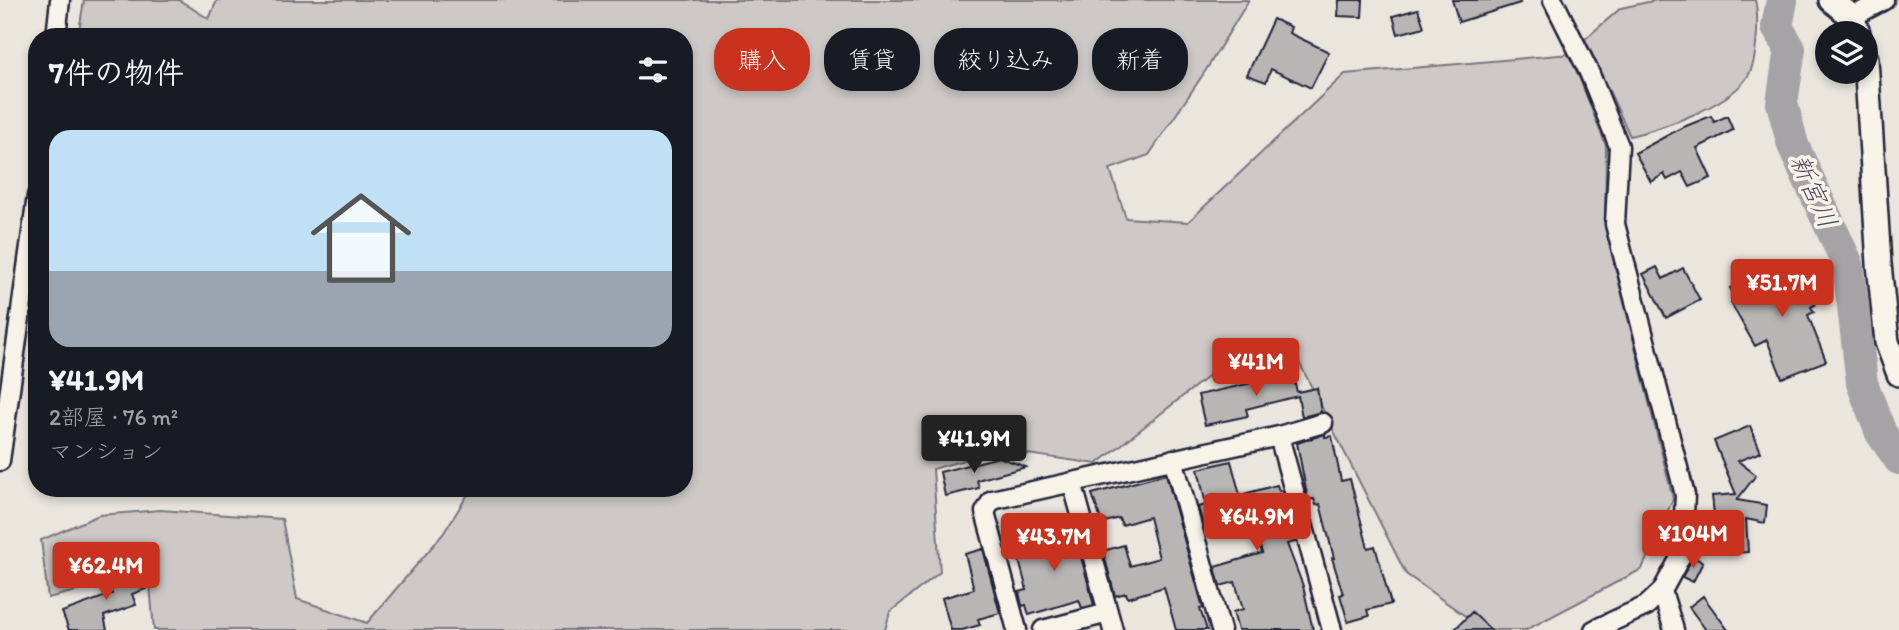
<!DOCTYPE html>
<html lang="ja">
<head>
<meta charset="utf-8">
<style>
	body { margin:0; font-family:Itim,"Klee One",sans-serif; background:#20242c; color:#f1f3f6; height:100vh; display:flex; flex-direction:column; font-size:26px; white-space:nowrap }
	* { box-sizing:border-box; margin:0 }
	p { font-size:23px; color:#9ea1a6 }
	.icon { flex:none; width:38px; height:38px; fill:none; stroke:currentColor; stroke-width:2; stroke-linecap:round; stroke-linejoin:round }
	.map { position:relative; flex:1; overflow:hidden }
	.drawer { position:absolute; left:28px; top:28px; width:665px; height:469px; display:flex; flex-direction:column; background:#171b24; border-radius:28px; box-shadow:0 4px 10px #0003 }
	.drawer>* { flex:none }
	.hud { position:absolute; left:714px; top:28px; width:665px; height:63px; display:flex; gap:14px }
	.controls { position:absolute; left:1815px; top:21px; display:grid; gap:14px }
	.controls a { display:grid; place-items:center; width:63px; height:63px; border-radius:50%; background:#171b24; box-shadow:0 4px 10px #0003; font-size:35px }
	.price { position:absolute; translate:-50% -60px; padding:0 16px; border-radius:7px; background:#c8321e; color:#fff; font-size:23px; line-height:46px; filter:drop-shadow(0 2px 4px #0008) }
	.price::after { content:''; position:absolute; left:50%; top:42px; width:21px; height:16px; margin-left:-10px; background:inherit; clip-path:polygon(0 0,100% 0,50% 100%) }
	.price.current { background:#222; color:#fff }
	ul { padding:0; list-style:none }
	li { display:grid; align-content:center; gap:14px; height:371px; padding:0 21px }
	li+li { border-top:2px solid #363941 }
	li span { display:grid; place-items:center; height:217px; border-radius:21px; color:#555 }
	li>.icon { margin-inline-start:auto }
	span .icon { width:126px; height:126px; fill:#fffc; stroke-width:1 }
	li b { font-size:30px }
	h2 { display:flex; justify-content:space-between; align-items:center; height:84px; padding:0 21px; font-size:30px }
	.tag { padding:0 24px; border-radius:28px; background:#171b24; box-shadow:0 4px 10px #0003; font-size:24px; line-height:63px }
	.tag.current { background:#c8321e; color:#fff }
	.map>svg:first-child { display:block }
	.green { fill:#cdc9c6; stroke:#787680; stroke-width:2 }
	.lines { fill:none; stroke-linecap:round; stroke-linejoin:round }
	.river { stroke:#a6a3a6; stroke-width:32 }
	.building { fill:#b8b6b5; stroke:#22223b; stroke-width:2 }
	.minor-casing { stroke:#22223b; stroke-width:23 }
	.tertiary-casing { stroke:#22223b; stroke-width:28 }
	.minor { stroke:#f7f3e8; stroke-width:18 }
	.tertiary { stroke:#f7f3e8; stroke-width:23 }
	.labels { text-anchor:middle; stroke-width:7; stroke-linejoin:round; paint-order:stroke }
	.water-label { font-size:26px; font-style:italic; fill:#504f60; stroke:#f7f3e8 }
</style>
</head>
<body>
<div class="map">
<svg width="1899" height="630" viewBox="0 0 1899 630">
	<rect width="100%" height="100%" fill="#eae6de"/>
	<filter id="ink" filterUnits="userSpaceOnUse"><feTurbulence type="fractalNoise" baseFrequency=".0143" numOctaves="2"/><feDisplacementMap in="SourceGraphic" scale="14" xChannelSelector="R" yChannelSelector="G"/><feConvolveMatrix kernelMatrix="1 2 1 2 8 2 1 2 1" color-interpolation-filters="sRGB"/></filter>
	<g filter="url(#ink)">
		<!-- green -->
		<path class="green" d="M84,0H179L209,19L217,0H1249L1206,70L1149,155L1110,169L1126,218L1188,222L1345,74L1570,54L1606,146L1605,226L1673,499L1642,569L1526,630H1485L1406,574L1298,360L1211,374L1097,464L999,450L933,469L940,572L890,612L885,630H154L150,585L135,561L101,565V585L48,598L41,540L99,515L161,510L282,519L297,599L367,623L443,534L472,488H684V37H78Z
			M1657,0H1755C1758,11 1757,21 1757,32C1756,47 1755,67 1746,79C1725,107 1663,128 1630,136L1585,39L1621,8Z"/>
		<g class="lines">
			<!-- river -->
			<path class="river" d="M1782,0L1777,27L1790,49L1782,103L1793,145L1848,265L1862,383L1881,433L1899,459"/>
		</g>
		<!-- building -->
		<path class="building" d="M1339,0H1363L1362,17L1338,16Z
			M1452,0H1519L1520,3L1459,22Z
			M1418,9L1424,27L1398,34L1393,16Z
			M1273,19L1291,27L1289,33L1329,52L1311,88L1271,69L1266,82L1247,75Z
			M1711,116L1714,122L1727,116L1733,130L1697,148L1711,178L1690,187L1682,172L1667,180L1664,174L1651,182L1635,153L1681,128Z
			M1657,267L1663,279L1683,268L1700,300L1666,318L1643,274Z
			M1795,267L1801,279L1811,274L1821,290L1811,296L1815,305L1811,307L1814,312L1808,315L1826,361L1782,378L1767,340L1755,346L1731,303L1736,300L1730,288L1746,279L1749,284L1755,281L1758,287Z
			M1291,368L1297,392L1317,388L1321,412L1302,417L1298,396L1246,409L1248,416L1205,425L1198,395L1252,383L1251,378Z
			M1750,426L1761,452L1738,461L1756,475L1737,500L1767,505L1765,523L1746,519L1748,552L1734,553L1733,542H1727L1726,522L1715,523L1712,496L1736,494L1714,441Z
			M1325,434V437L1332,436L1341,481L1350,479L1368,548L1375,546L1391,604L1367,610L1369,616L1348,622L1340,595L1343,594L1332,558H1334L1320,504L1316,505L1314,499L1308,500L1297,443Z
			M999,457L1026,467L977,480L979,488L945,496L940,472Z
			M1231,461L1240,495L1277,485L1279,491L1282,490L1286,506L1284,507L1295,542L1287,544L1303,586L1313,630H1238L1233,612L1243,609L1235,582L1220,586L1215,567L1262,553L1252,520L1206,534L1198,507L1206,505L1198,469Z
			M1166,474L1203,608L1200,609L1207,630H1176L1164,587L1128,598L1126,593L1115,596L1103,551L1124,545L1130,566L1159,558L1149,517L1122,525L1119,518L1102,523L1092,494Z
			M1073,527L1094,605L1082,608L1079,600L1029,615L1026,605L1022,606L1019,592L1027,590L1016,549L1046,540L1045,535Z
			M983,549L1000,613L978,619L980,625L962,630H951L942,598L974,589L965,554Z
			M1693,557L1703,562L1693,582L1682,577Z
			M121,566L124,575L139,570L146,589L132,594L136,605L104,616L107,630H69L62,612L112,594L104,572Z
			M1703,596L1728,630H1706L1689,607Z
			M1472,612L1491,630H1454Z"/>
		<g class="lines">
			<defs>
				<path id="minor" d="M1553,0L1589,72L1619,146L1615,224L1685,495L1682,554L1662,591L1646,606L1594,630
					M1852,17L1884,0
					M56,37L60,0
					M1279,436L1332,630
					M1173,459L1221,630
					M0,461L37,196
					M1072,482L1113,630
					M1662,591L1674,630
					M1017,630L985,512L992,500L1279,436L1323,423
					M1043,630L1108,613"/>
				<path id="tertiary" d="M1831,0L1852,17L1858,33
					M1866,59L1879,264L1887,342L1899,374"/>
			</defs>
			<!-- minor casing -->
			<use href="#minor" class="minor-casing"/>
			<!-- tertiary casing -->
			<use href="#tertiary" class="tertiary-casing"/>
			<!-- minor -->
			<use href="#minor" class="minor"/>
			<!-- tertiary -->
			<use href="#tertiary" class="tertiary"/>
		</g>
	</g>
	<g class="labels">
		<!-- water labels -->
		<g class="water-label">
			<text transform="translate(1814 191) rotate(66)" y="9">新宮川</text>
		</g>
	</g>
</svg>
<div class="controls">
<a><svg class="icon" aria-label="layers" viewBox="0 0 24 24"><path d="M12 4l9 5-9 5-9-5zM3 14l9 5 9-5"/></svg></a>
</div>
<b class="price" style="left:1782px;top:319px">¥51.7M</b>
<b class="price" style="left:1256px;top:398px">¥41M</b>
<b class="price current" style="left:974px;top:475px">¥41.9M</b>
<b class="price" style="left:1257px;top:553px">¥64.9M</b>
<b class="price" style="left:1693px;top:570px">¥104M</b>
<b class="price" style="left:1054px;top:573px">¥43.7M</b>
<b class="price" style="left:106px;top:602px">¥62.4M</b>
<div class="hud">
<a class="tag current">購入</a>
<a class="tag">賃貸</a>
<a class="tag">絞り込み</a>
<a class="tag">新着</a>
</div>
<section class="drawer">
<h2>7件の物件<svg class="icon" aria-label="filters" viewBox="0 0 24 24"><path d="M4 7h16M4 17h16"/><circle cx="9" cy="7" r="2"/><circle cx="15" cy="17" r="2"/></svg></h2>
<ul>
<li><span style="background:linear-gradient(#bfe0f5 65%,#9aa5b1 0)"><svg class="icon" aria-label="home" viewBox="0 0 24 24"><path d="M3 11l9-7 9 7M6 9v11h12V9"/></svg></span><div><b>¥41.9M</b><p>2部屋 · 76 m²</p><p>マンション</p></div></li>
</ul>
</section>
</div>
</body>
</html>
